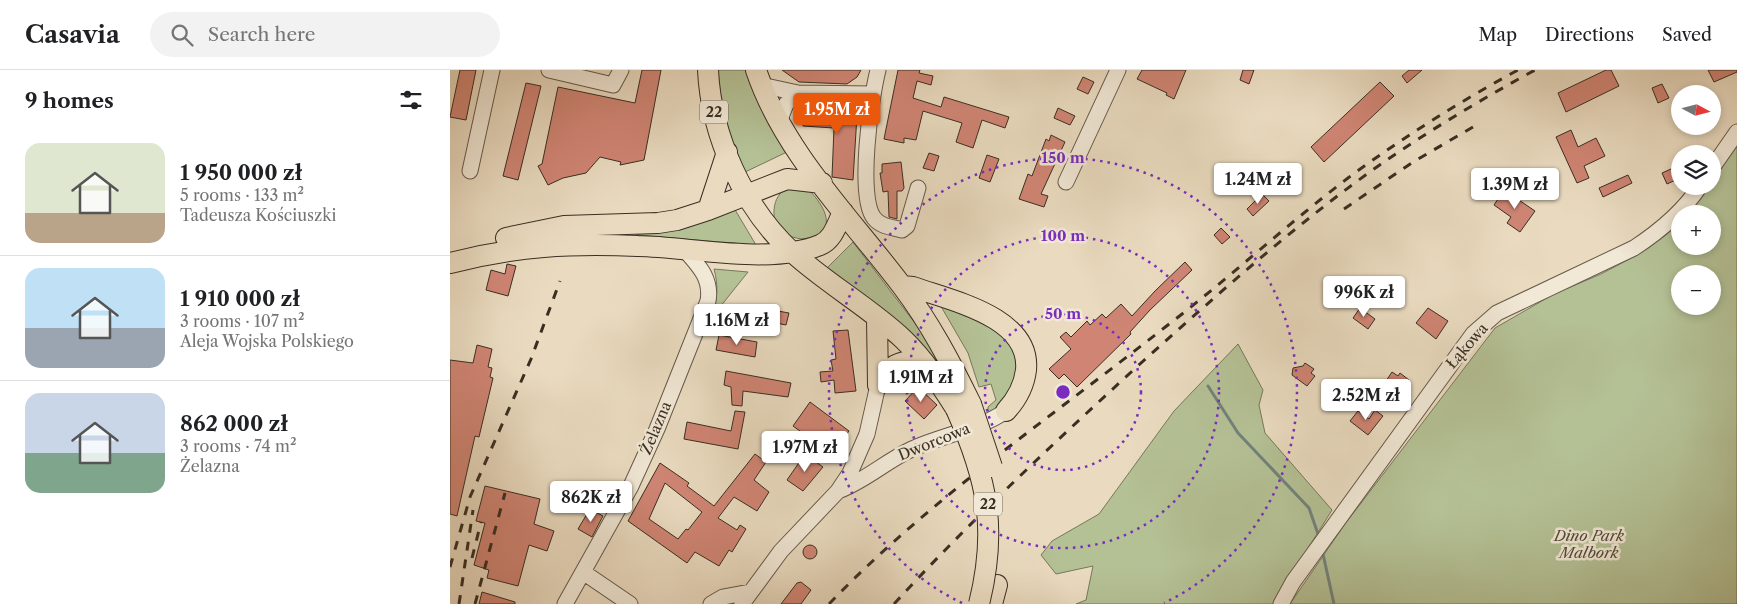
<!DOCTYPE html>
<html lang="en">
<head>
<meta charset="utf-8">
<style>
	body { margin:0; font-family:"Libre Caslon Text",serif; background:#f2f2f2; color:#202124; height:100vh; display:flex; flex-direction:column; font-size:19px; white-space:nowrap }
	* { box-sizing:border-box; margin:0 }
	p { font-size:16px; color:#757577 }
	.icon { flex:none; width:28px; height:28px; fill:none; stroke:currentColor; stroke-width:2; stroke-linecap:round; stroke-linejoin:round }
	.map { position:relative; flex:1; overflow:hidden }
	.side { display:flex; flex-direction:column; background:#fff; width:450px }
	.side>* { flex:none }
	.needle { width:32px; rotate:97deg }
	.buttons { position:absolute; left:1221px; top:15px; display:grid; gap:10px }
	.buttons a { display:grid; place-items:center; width:50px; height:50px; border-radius:50%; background:#fff; box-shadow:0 2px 8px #0003; font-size:25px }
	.price { position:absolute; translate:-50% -42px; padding:0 11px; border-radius:5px; background:#fff; color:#222; font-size:16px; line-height:32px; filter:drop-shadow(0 1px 2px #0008) }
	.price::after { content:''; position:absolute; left:50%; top:30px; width:15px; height:11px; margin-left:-8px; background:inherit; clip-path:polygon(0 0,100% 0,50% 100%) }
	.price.active { background:#ea580c; color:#fff }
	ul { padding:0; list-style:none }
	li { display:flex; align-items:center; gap:15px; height:125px; padding:0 25px }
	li+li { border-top:1px solid #e0e0e0 }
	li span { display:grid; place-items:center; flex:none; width:140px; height:100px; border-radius:15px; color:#555 }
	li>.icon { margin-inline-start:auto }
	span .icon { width:60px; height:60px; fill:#fffc; stroke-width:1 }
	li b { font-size:21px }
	h2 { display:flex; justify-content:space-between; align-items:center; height:60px; padding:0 25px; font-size:21px }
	header { display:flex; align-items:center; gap:30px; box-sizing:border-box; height:70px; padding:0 25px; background:#fff; border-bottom:1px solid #e0e0e0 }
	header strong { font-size:24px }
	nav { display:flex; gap:28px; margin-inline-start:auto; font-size:18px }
	.search { width:350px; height:45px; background:#f2f2f2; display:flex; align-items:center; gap:12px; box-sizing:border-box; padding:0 18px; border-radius:28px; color:#757577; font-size:19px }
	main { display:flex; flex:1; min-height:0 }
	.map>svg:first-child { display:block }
	.green { fill:#b4c195; stroke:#76785c; fill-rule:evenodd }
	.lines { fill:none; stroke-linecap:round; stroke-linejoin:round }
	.stream { stroke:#72827b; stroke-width:3 }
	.building { fill:#d08574; stroke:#392e22; fill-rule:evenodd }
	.minor-casing { stroke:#65594a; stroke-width:17 }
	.major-casing { stroke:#392e22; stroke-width:22 }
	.minor { stroke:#f1e8d6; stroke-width:15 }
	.major { stroke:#eadbc0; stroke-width:20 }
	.rail { stroke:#392e22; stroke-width:3; stroke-dasharray:9 9; stroke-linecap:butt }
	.major-bridge-casing { stroke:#392e22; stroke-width:22; stroke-linecap:butt }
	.major-bridge { stroke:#eadbc0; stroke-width:20 }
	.ring { fill:none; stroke:#7b2cbf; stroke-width:2.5; stroke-dasharray:2.5 5 }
	.labels { text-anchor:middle; stroke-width:5; stroke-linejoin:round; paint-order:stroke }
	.shield { fill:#f1e8d6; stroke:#706658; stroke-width:1 }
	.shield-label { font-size:14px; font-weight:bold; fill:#392e22 }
	.street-label { font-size:15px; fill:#392e22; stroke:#f1e8d6 }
	.park-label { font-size:15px; font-style:italic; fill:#524b39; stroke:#f1e8d6 }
	.centre { fill:#7b2cbf; stroke:#f1e8d6; stroke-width:2.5 }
	.ring-label { font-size:15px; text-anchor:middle; font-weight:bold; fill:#7b2cbf; stroke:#f1e8d6; stroke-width:5; stroke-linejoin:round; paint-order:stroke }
</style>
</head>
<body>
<header>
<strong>Casavia</strong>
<div class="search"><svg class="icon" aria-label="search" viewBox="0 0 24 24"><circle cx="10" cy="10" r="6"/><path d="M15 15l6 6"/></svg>Search here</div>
<nav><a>Map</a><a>Directions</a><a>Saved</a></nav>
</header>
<main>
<section class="side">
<h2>9 homes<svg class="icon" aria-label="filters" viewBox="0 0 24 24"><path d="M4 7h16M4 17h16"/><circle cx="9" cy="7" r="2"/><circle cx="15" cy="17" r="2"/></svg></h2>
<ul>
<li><span style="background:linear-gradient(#dfe7d0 70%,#b9a48a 0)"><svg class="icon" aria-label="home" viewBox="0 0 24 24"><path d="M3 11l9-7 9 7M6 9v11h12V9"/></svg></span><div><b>1 950 000 zł</b><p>5 rooms · 133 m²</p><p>Tadeusza Kościuszki</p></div></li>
<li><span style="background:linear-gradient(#bfe0f5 60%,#9aa5b1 0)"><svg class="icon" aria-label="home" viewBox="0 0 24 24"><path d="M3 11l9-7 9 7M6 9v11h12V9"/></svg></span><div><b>1 910 000 zł</b><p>3 rooms · 107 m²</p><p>Aleja Wojska Polskiego</p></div></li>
<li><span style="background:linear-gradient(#c9d6e8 60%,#7fa58c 0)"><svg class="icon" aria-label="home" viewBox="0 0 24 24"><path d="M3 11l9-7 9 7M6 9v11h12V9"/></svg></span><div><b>862 000 zł</b><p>3 rooms · 74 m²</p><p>Żelazna</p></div></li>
</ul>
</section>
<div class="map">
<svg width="1287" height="534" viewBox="0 0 1287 534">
	<rect width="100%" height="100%" fill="#eadbc0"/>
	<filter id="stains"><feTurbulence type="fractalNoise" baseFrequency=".004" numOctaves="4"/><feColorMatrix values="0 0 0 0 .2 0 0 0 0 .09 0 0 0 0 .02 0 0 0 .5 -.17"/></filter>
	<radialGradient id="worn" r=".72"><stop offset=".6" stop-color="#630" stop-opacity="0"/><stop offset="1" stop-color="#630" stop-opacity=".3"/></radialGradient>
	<!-- green -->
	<path class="green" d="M268,0H299L339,81L293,103C279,70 270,35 268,0Z
		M1287,76V534H840L895,454L1045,258L1104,224L1151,204L1187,185L1216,165L1230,152V176H1262V144H1238L1258,116H1262L1263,110ZM1230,204H1262V236H1230Z
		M338,117L358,119C415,177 321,185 324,140C325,129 329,123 338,117Z
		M284,138L306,175L187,165V163Z
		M403,172L484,278L504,311L374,201Z
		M264,199L298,202L262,247C267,229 269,217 264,199Z
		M489,233C523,247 581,264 564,311C559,327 554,336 538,342V337L546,330L541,314L529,317L518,283Z
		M788,274L813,320L809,335L815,363L882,440L823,534H626L636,530L643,496L606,504L591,485L602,471L649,444L724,341Z"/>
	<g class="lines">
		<!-- stream -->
		<path class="stream" d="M758,316L788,363L859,438L868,464
			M873,484L884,534"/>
	</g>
	<!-- building -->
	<path class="building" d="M10,0H26L16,50L0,47Z
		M192,0H211L194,90L170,95L171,92L150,87L136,103L113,108L98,115L88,96L92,94L108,17L185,33Z
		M332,0H411L407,7L397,14L349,12Z
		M448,0H470L469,3L483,6L481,15L467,11L463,28L491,37L494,27L559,47L555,58L532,50L523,78L506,72L512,53L473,41L466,70L454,68V73L434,69Z
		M692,0H736L724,29L716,25L717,23L687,9Z
		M793,0H804L799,14L790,10Z
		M959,0H972L957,13L952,6Z
		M1156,0H1161L1169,16L1116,42L1108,23Z
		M1258,0H1287V2L1264,12Z
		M633,7L644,12L638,24L627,19Z
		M930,12L944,26L874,92L861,77Z
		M76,13L91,16L68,110L53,106Z
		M1212,14L1219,28L1208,33L1202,18Z
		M362,34L400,36L407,45L403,110L382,107L384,58L353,56L354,42Z
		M608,38L625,46L620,55L604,48Z
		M1121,60L1128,77L1146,68L1155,86L1134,96L1139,108L1127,113L1106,67Z
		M601,65L615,72L591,124L598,126L594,137L569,129L578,104L582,106L596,69L599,71Z
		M479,83L489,86L484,101L473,98Z
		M537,85L549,89L540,112L529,108Z
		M451,92L454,118L452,121H447V149L439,147L438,121L433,122L430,103H432V94Z
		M1230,95V108L1217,114L1212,103Z
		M1178,105L1182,113L1153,127L1149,118Z
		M1054,120L1085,141L1070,162L1057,153L1061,147L1044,135Z
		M812,124L819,131L803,146L797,139Z
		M771,158L780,167L772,174L764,165Z
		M735,192L742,200L700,240L680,262L681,264L627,317L614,304L609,309L599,299L621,279L610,267L616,262L621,267L637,251L640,255L652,244L656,248L671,234L682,246L705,221Z
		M57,194L66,196L58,226L36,220L41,200L55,204Z
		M910,238L925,249L918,259L903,248Z
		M978,238L998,251L986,269L966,253Z
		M317,239L339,243L336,255L326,253L324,263L314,262Z
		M398,260L406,321L385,323L384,310L371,312L370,302L383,301L381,290L386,289L383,261Z
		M269,265L307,272L305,287L266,280Z
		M27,275L42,279L38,297L42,298L40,307L43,308L29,367L25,366L7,446L0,444V290L23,293Z
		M855,293L864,299L861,303L865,306L857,316L842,305L843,298L853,296Z
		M276,301L341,313L338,327L293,321L292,336L282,335L281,317L274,315Z
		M942,302L948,306L950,303L959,310L945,325L935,319L939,313L936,311Z
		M881,316L893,326L883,339L872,327Z
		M468,317L487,335L474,349L455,331Z
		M360,332L399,361L382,384L343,356Z
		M925,340L933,346L918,365L900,351L908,341L919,349Z
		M285,341L295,342L288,379L234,369L237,352L281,361Z
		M305,384L316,392L304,410L319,422L307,441L284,427L268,448L287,460L290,455L296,459L282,482L279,480L269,496L245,482L237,493L178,451L210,393L239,413L237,416L264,436ZM215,413L252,442L238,460L236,459L228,469L199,449Z
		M355,384L373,397L353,421L337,410Z
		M35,416L90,429L84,454L104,461L97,481L79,475L68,516L37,508L39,500L24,495L35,453L26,451Z
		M140,439L153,446L142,467L128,459Z
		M353 482a7 7 0 1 1 14 0a7 7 0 1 1-14 0Z
		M351,512L361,520L351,534H331L347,513Z
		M32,522L65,532V534H29Z"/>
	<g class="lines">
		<defs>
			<path id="minor" d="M99,0L163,15L171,0
				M428,0C421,27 407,127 424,148C431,157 442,157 452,160L457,156L468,118
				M311,15L348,23L422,24
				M329,52L336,34L348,23
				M1262,98L1287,62
				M20,101L42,0
				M616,112L668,0
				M388,421C415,411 436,391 462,379C493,365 528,360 556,341
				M133,502L180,534
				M115,534L181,416L207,359L258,231C262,208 248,195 234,179
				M261,534L273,527L300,522
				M292,534L331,481L388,421L400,403L417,364L428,315
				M831,534L843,512L1023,264L1047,243L1184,178C1210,161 1233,142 1250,116"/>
			<path id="major" d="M258,0C261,66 294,138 342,182C377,214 419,237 453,269C474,289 491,315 506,339
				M306,0C334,83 400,147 452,216C480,253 501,293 521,334
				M258,140L277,82
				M56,168L114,156L208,153L227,150L258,140L337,109L372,113
				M0,193C66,176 121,173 188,176C241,177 321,195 370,175C383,170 387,154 393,142
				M452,216L463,217C502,231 581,247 576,300C574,317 567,329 556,341
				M427,249L428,315
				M428,315C440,294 448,292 471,289
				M542,534L547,515"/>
		</defs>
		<!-- minor casing -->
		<use href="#minor" class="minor-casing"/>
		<!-- major casing -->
		<use href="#major" class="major-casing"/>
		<!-- minor -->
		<use href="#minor" class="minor"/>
		<!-- major -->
		<use href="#major" class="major"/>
		<!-- rail -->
		<path class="rail" d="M894,139L963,92L1023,57
			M22,488L31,452
			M0,497L20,427L81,289L110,211
			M9,534L23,440
			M25,534L55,423
			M379,534C480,429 600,348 714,258C777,210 835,156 898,108C952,68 1009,32 1068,0
			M444,534C522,449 606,371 691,293C768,224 846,154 931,94C980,60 1032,29 1085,0"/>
		<defs>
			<path id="major-bridge" d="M521,334L542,397
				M506,339C537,409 548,458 529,534"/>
		</defs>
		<!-- major-bridge casing -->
		<use href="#major-bridge" class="major-bridge-casing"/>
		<!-- major-bridge -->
		<use href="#major-bridge" class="major-bridge"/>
	</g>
	<!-- distance rings -->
	<g class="ring">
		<circle cx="613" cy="322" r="78"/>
		<circle cx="613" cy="322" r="156"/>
		<path d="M512 533A234 234 0 1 1 714 533"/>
	</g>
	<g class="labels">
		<!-- shield labels -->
		<g class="shield">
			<rect x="250" y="30.5" width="28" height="23" rx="4"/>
			<rect x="524" y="422.5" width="28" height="23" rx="4"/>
		</g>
		<g class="shield-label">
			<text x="264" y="47">22</text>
			<text x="538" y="439">22</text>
		</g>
		<!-- street labels -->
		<g class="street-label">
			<text transform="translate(1017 276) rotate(-49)" y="5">Łąkowa</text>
			<text transform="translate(206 358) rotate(-67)" y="5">Żelazna</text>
			<text transform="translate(484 372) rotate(-22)" y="5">Dworcowa</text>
		</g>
		<!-- park labels -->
		<g class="park-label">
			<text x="1139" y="471">Dino Park<tspan x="1139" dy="17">Malbork</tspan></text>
		</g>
	</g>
	<circle cx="613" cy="322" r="8" class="centre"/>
	<g class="ring-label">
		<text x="613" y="93">150 m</text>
		<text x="613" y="171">100 m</text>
		<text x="613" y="249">50 m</text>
	</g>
	<rect width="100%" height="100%" filter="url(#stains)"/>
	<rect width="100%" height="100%" fill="url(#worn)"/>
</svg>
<div class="buttons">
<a><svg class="needle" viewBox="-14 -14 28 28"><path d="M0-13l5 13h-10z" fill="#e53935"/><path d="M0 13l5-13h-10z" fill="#757577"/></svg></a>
<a><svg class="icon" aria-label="layers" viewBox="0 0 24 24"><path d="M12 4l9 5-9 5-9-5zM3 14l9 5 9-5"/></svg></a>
<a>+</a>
<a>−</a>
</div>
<b class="price active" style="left:387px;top:65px">1.95M zł</b>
<b class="price" style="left:808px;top:135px">1.24M zł</b>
<b class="price" style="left:1065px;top:140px">1.39M zł</b>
<b class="price" style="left:914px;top:248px">996K zł</b>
<b class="price" style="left:287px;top:276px">1.16M zł</b>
<b class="price" style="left:471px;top:333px">1.91M zł</b>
<b class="price" style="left:916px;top:351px">2.52M zł</b>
<b class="price" style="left:355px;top:403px">1.97M zł</b>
<b class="price" style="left:141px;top:453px">862K zł</b>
</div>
</main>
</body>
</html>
